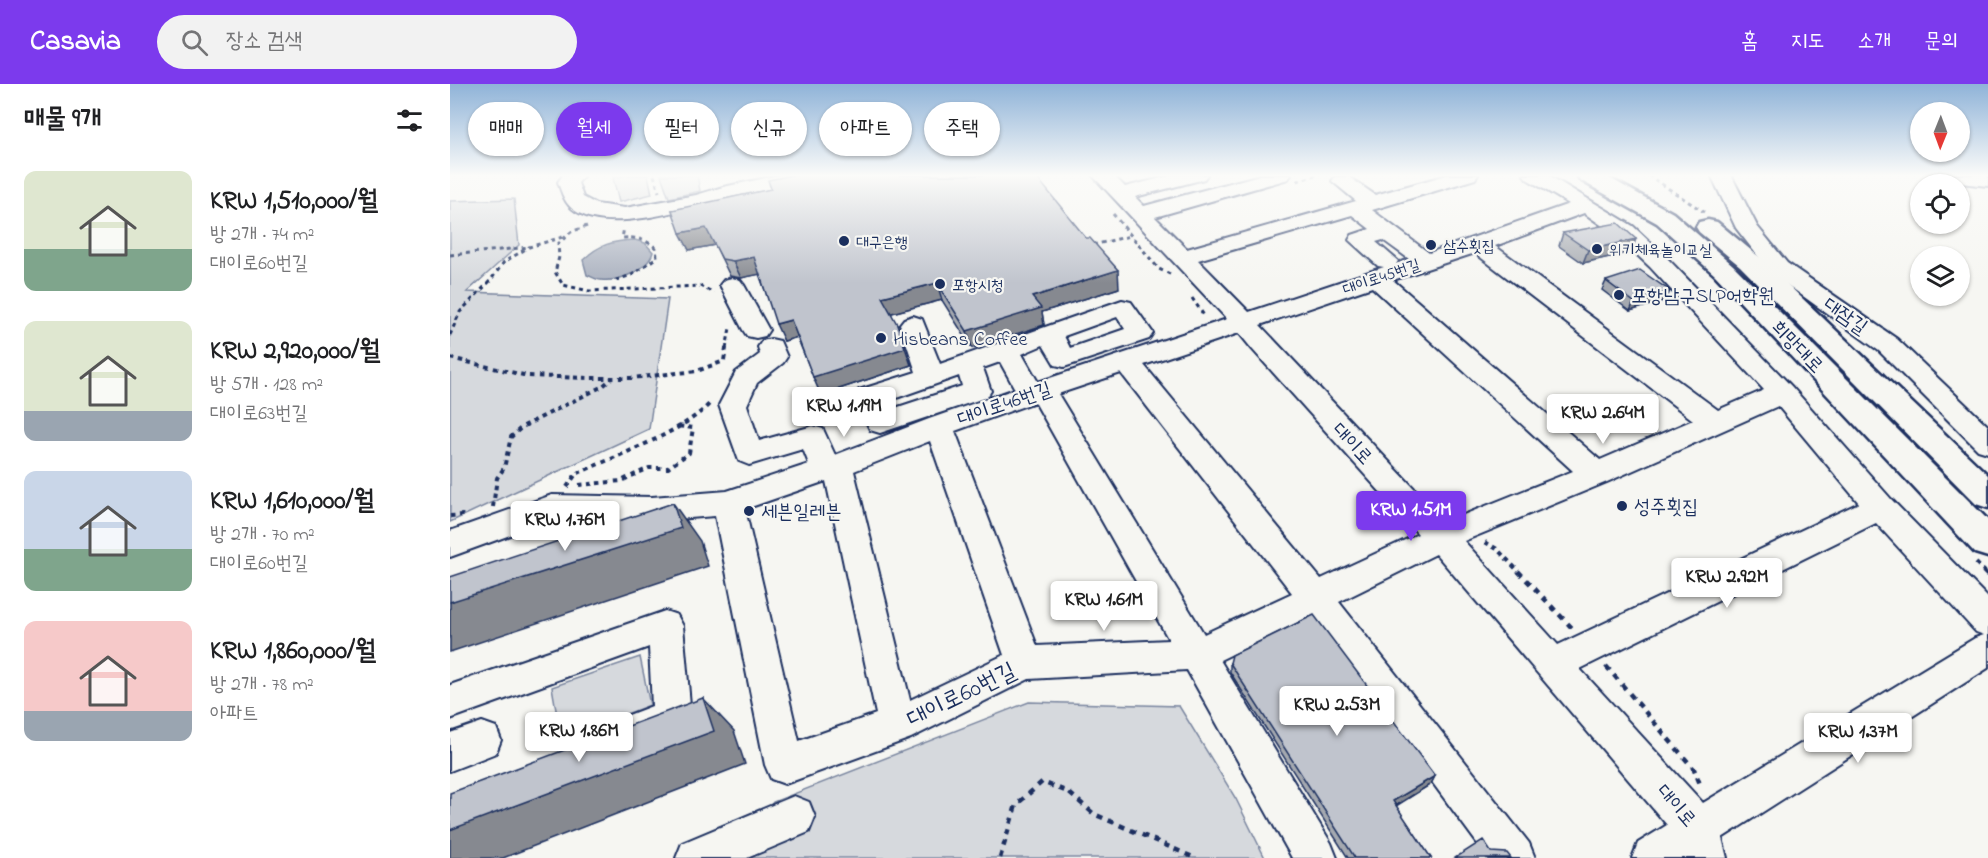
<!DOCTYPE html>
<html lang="ko">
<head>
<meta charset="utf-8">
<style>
	body { margin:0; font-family:"Indie Flower","Poor Story",sans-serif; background:#f2f2f2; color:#202124; height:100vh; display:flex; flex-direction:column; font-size:22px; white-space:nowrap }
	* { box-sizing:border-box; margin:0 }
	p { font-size:20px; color:#757577 }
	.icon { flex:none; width:33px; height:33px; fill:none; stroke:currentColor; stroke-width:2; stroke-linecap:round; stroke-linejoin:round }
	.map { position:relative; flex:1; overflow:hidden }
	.side { display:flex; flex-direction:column; background:#fff; width:450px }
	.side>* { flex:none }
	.hud { position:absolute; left:18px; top:18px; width:570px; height:54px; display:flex; gap:12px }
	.needle { width:39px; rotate:181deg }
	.tools { position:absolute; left:1460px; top:18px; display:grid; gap:12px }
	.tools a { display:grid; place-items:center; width:60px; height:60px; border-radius:50%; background:#fff; box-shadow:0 2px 4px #0004; font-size:30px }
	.price { position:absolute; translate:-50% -51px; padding:0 14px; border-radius:6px; background:#fff; color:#222; font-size:20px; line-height:39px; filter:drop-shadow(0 2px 3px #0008) }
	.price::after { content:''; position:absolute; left:50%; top:36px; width:18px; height:14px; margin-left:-9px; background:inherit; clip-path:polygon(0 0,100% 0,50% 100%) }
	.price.active { background:#7c3aed; color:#fff }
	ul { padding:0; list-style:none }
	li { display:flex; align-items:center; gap:18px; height:150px; padding:0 24px }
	li span { display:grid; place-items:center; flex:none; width:168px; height:120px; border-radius:12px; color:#555 }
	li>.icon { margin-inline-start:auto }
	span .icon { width:72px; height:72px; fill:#fffc; stroke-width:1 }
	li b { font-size:26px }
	h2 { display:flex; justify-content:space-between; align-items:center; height:72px; padding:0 24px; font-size:26px }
	.tag { padding:0 21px; border-radius:27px; background:#fff; box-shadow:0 2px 4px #0004; font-size:21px; line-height:54px }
	.tag.active { background:#7c3aed; color:#fff }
	header { display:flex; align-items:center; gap:36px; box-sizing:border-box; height:84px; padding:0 30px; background:#7c3aed; color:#fff }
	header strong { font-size:28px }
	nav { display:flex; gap:33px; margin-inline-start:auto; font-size:21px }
	.search { width:420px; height:54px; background:#f2f2f2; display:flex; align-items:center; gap:15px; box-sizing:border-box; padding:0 21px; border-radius:33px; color:#757577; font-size:22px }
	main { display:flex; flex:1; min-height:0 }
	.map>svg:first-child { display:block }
	.green { fill:#d6d9dd; stroke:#78849e; stroke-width:1.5 }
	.water { fill:#abb2c0; stroke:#717e99; stroke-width:1.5 }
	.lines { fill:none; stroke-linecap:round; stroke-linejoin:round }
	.minor-casing { stroke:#1b2f5e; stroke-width:4 }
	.major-casing { stroke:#1b2f5e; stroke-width:5 }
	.path-far2 { stroke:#1b2f5e; stroke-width:3; stroke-dasharray:4 4; stroke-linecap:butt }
	.path-far1 { stroke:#1b2f5e; stroke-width:4; stroke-dasharray:4.5 4.5; stroke-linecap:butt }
	.path { stroke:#1b2f5e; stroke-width:4.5; stroke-dasharray:6 6; stroke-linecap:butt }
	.minor { fill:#f6f6f2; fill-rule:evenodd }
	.major { fill:#f6f6f2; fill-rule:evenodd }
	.wall { fill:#a5a9b0; stroke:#1b2f5e; stroke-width:1.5 }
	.shaded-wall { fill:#868990; stroke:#1b2f5e; stroke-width:1.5 }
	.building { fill:#c0c4cd; stroke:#1b2f5e; stroke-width:1.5 }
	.poi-dot { fill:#1b2f5e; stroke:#f6f6f2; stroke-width:2 }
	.labels { text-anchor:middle; stroke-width:4.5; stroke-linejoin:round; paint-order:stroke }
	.far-poi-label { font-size:16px; fill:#1b2f5e; stroke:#f6f6f2; text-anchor:start }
	.far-street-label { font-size:16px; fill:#1b2f5e; stroke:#f6f6f2 }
	.poi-label { font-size:20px; fill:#1b2f5e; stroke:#f6f6f2; text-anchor:start }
	.street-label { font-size:20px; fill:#1b2f5e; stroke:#f6f6f2 }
	.near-street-label { font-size:24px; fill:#1b2f5e; stroke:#f6f6f2 }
</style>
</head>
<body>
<header>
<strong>Casavia</strong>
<div class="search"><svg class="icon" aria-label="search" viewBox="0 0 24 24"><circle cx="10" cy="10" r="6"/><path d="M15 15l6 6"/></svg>장소 검색</div>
<nav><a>홈</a><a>지도</a><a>소개</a><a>문의</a></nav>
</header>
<main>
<section class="side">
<h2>매물 9개<svg class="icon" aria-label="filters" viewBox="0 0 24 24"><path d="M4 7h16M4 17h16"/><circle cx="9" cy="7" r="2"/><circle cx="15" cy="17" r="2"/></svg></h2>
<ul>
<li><span style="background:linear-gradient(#dfe7d0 65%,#7fa58c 0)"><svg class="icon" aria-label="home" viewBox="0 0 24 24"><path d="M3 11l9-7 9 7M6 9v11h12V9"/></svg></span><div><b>KRW 1,510,000/월</b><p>방 2개 · 74 m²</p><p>대이로60번길</p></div></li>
<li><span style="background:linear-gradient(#dfe7d0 75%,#9aa5b1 0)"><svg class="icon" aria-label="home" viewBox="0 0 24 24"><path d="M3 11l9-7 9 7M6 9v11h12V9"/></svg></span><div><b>KRW 2,920,000/월</b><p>방 5개 · 128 m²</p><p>대이로63번길</p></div></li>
<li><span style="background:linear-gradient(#c9d6e8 65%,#7fa58c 0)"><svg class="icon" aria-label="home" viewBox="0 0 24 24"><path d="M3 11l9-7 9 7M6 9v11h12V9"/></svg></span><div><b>KRW 1,610,000/월</b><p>방 2개 · 70 m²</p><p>대이로60번길</p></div></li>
<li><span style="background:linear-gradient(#f6c9c9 75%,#9aa5b1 0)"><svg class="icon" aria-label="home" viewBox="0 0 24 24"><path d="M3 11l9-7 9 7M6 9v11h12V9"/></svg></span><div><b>KRW 1,860,000/월</b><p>방 2개 · 78 m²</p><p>아파트</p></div></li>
</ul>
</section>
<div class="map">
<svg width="1538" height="774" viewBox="0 0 1538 774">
	<rect width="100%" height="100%" fill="#f6f6f2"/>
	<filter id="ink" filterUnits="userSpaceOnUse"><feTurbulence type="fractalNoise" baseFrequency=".0167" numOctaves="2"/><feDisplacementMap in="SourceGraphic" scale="12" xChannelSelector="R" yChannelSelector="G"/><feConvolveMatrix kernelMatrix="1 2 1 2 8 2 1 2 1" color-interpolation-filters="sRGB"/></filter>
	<g filter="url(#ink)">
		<!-- green -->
		<path class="green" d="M178,91H198L202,110L169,118L163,94Z
			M211,91H247L250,107L219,114Z
			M64,115L69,161L17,208L218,215L199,345L0,438V117Z
			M190,573L200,621L111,655L102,603Z
			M579,618L729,622L786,715L815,774H282L323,718Z"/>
		<!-- water -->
		<path class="water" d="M185,156L195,159L203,168C198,186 169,198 151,196C146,196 141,192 137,191L133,176C149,160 163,157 185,156Z"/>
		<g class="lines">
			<defs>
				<path id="minor" d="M113,91H134L128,99L133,113L146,120L175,124L246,111L273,103L330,91H366L363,95C336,102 309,107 281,113C243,123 168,148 131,130C116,123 113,113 108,98Z
					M642,91H663L675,103L724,91H757L754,95L685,113L694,122L810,91H841L838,95L705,133L737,165L906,117L882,97L885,93H899L925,111L997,91H1028L1025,95L922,126L979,169L1119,120L1077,95L1074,91H1098L1183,142L1216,173L1342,303L1441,415L1538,514V584L1272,754L1277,774H1182L1188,759L1217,741L986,470L889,518L1079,759L1085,774H1038L860,532L770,576L881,759L887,774H842L737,586L579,595L461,654L335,700L321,695L315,681L265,432L202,437L104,435L0,473V447L102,411L202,413L277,407L359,380L353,365L299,381L289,377L269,321L286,288L310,270L308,263L312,257L321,255L330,257L337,273L333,279L307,299L297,321L309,357L363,342L373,345L385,371L479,335L565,305L550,278L533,284L541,307L537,313L430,349L420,346L405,313L409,306L466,288L450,240L454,235L463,232L472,235L490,280L672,216L681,218L703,249L699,255L614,283L605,281L593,261L572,270L588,298L777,235ZM1134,129L1167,152L1200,183L1314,306L1268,326L1045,162ZM902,131L920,145L902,151L899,156L928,182L934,183L799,228L748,176ZM933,156L959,175L946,180L948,177L926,158ZM1025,169L1243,336L1150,376L943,196ZM922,203L1123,387L996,438L810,241ZM667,233L675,245L620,264L614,252ZM789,249L802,265L968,450L871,495L694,281ZM671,289L842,509L754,550L608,310ZM509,292L512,302L439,326L435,318ZM585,318L719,556L587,562L505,347ZM1328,322L1409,419L1108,561L1014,457L1157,398ZM480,357L554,571L460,616L404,387ZM376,397L426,630L349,657L295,425ZM1426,439L1526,548L1534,551L1525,554L1253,719L1130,585Z
					M1261,91H1281L1307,142L1337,179L1447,255L1538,342V369L1528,366L1429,267L1321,189L1286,144Z
					M1482,91H1538V102L1492,97L1485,95Z
					M282,194L290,196L294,201L319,246L315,252L306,254L297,252L293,246L270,201L274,196Z
					M215,527L227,531L233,542L241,632L235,644L190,663L176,658L171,645L176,632L202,622L199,563L0,635V601Z
					M32,638L46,643L51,656L46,669L0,687V649Z
					M344,712L359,718L365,733L359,748L297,774H226L232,759Z"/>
				<path id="major" d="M1127,91H1154L1223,129L1283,181L1538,436V473L1525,469L1265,191L1207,139L1130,96Z
					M1258,136L1267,138L1308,172L1538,391V424L1526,420L1290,182L1249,148L1246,143L1249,138Z"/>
			</defs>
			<!-- minor casing -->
			<use href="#minor" class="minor-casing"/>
			<!-- major casing -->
			<use href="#major" class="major-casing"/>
			<!-- path-far2 -->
			<path class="path-far2" d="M204,91L209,108
				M1198,91L1254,128
				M847,97L866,91
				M663,130L709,185L722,191
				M137,142L121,148L108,160L109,173L105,188L113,201L139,207L250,202L264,209
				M643,161L680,152
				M0,171L80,163
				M166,196L182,191L207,173L206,164C195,155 186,153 172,154L174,144
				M742,214L755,233
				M0,251L10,228L40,197L54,178L79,163L116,152
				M276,265L280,244"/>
			<!-- path-far1 -->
			<path class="path-far1" d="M0,274L78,292L138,294H181L247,287L274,277L276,264
				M129,401L171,397L199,384H218L239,369L243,344L227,342
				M117,403L126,390C163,373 235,348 261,318
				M43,423L47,394L54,384L61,353L72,343L153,302L161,295
				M0,432L14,431
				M1035,458L1047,465L1069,488
				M1526,479L1535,488"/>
			<!-- path -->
			<path class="path" d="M1068,487L1123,545
				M1533,487L1538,492
				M1156,582L1244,685L1250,700
				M550,774L566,721L592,698L618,708L644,730L745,774"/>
			<!-- minor -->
			<use href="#minor" class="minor"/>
			<!-- major -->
			<use href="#major" class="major"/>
		</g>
		<!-- wall -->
		<path class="wall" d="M222,126L669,204L592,228L594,241L522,264L492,216L441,229L461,281L371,311L347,253L334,257L309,190L291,194L280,192L265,161L239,166Z
			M1113,149L1181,168L1133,179L1109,162Z
			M1156,197L1216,216L1180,227L1152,206Z
			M780,579L985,692L981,700L946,722L981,774H898L780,588Z"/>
		<!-- shaded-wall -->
		<path class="shaded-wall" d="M256,144L265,161L239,166L230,149Z
			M1186,155L1181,168L1133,179L1138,166Z
			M304,173L311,190L291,194L283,177Z
			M668,186L669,204L592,228L594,241L522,264L517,247L582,213Z
			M487,199L492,216L438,230L432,213Z
			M1220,207L1216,216L1180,227L1184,218Z
			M341,236L348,253L334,257L326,240Z
			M447,240L461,281L371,311L363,293Z
			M223,419L250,457L258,482L0,568V518Z
			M253,614L284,647L295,680L53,774H0V746Z
			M985,692L981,700L940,725L943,717Z"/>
		<!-- building -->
		<path class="building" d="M342,91H585L636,154H640L668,186L582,213L591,224L517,247L487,199L432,213L447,240L455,264L363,293L341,236L326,240L304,173L283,177L272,175L256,144L230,149L222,126L321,105L318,96Z
			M1168,139L1186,155L1138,166L1113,149Z
			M1190,186L1220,207L1184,218L1156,197Z
			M223,419L231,444L0,518V493Z
			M864,531L985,692L943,717L981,774H905L780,579L782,571Z
			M253,614L264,647L0,746V709Z
			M1033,756L1041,768L1057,769L1061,774H1005Z"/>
	</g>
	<!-- sky -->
	<linearGradient id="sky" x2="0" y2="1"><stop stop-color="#8fb3d8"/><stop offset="0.46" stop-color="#fbfbf9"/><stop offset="1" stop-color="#fbfbf9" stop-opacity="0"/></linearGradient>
	<rect width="1538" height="199" fill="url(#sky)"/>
	<!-- markers -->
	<g class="poi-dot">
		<circle cx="394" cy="157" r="6"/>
		<circle cx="981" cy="161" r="6"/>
		<circle cx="1147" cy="165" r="6"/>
		<circle cx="490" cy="200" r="6"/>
		<circle cx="1169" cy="211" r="6"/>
		<circle cx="431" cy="254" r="6"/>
		<circle cx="1172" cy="422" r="6"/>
		<circle cx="299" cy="427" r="6"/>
	</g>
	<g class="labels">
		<!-- far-poi labels -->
		<g class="far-poi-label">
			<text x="406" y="163">대구은행</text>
			<text x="993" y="167">삼수횟집</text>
			<text x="1159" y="171">위키체육놀이교실</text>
			<text x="502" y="206">포항시청</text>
		</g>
		<!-- far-street labels -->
		<g class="far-street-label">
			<text transform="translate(931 192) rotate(-19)" y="6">대이로45번길</text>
		</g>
		<!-- poi labels -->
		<g class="poi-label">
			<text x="1181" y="218">포항남구SLP어학원</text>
			<text x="443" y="261">Hisbeans Coffee</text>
			<text x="1184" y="429">성주횟집</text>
			<text x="311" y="434">세븐일레븐</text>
		</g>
		<!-- street labels -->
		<g class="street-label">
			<text transform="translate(1396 231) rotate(35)" y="7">대잠길</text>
			<text transform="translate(1348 262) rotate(46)" y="7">희망대로</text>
			<text transform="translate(554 319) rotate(-19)" y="7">대이로46번길</text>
			<text transform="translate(903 359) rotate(47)" y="7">대이로</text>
			<text transform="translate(1227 721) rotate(49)" y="7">대이로</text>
		</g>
		<!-- near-street labels -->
		<g class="near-street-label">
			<text transform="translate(511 610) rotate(-26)" y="8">대이로60번길</text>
		</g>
	</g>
</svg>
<div class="tools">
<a><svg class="needle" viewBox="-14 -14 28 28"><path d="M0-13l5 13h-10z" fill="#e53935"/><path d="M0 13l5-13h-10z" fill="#757577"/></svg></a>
<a><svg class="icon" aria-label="locate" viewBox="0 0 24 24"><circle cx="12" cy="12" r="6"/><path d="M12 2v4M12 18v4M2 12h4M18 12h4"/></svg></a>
<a><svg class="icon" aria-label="layers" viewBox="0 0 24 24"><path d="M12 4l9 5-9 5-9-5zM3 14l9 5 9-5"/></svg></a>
</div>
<b class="price" style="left:394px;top:354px">KRW 1.19M</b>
<b class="price" style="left:1153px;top:361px">KRW 2.64M</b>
<b class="price active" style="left:961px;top:458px">KRW 1.51M</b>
<b class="price" style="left:115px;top:468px">KRW 1.76M</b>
<b class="price" style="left:1277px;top:525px">KRW 2.92M</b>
<b class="price" style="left:654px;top:548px">KRW 1.61M</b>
<b class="price" style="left:887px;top:653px">KRW 2.53M</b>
<b class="price" style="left:129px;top:679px">KRW 1.86M</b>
<b class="price" style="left:1408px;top:680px">KRW 1.37M</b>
<div class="hud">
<a class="tag">매매</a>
<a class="tag active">월세</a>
<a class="tag">필터</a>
<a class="tag">신규</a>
<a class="tag">아파트</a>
<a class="tag">주택</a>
</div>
</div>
</main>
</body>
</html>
